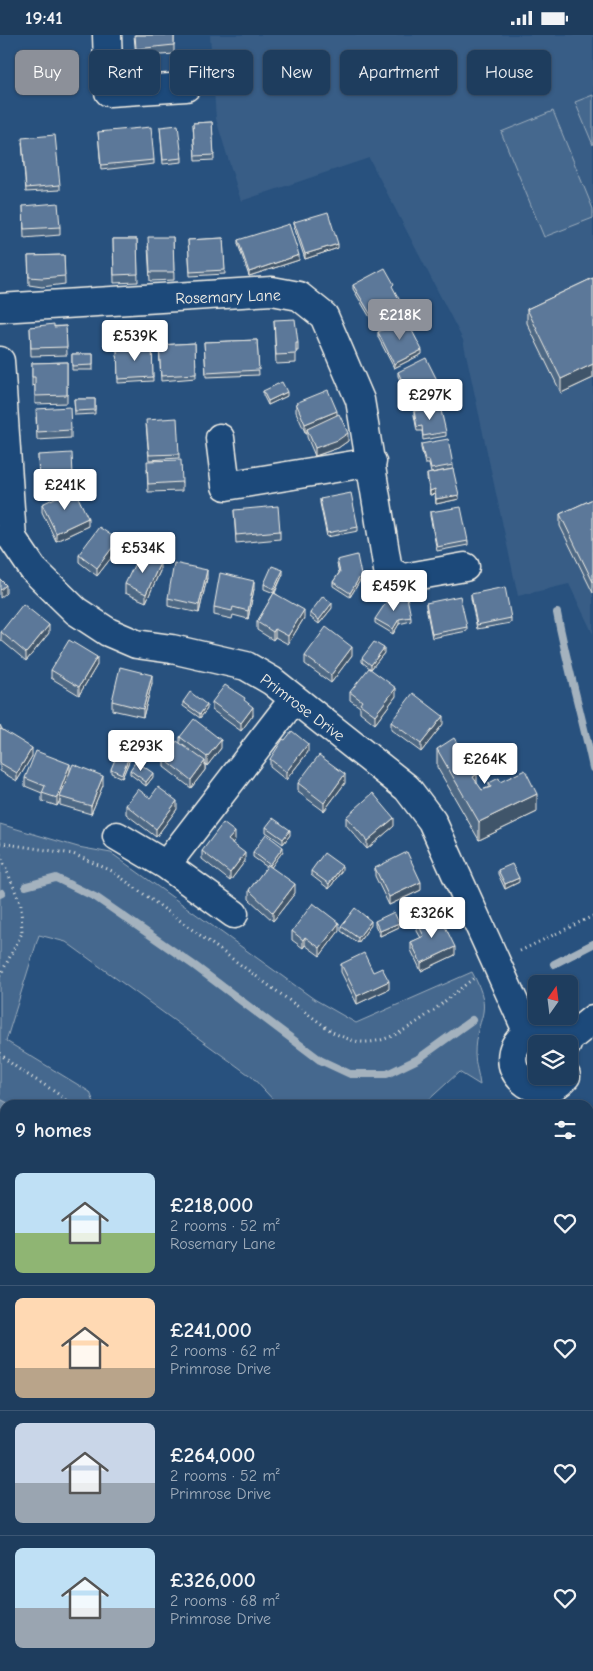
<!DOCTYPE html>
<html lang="en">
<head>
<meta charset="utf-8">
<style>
	body { margin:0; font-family:"Comic Neue",sans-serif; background:#264464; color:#f1f3f6; height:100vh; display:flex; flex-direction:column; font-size:19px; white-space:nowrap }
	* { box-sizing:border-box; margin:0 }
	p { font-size:16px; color:#a1aebc }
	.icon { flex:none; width:28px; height:28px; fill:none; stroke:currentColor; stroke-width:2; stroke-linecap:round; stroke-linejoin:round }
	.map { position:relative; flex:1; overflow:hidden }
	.side { position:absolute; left:0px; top:1065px; width:594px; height:571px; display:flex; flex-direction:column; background:#1e3d5e; border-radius:15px 15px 0 0; box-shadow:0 1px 4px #0004,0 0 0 1px #3c5673 }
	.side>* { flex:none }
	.banner { position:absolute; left:15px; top:15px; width:564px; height:45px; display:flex; gap:10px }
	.needle { width:32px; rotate:14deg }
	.fabs { position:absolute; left:528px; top:940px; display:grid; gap:10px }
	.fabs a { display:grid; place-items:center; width:50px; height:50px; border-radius:8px; background:#1e3d5e; box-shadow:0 1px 4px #0004,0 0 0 1px #3c5673; font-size:25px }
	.price { position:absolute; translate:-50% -42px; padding:0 11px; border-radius:5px; background:#fff; color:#222; font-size:16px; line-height:32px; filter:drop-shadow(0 1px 2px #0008) }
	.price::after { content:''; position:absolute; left:50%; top:30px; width:15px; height:11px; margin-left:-8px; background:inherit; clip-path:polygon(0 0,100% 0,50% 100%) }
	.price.current { background:#8c9099; color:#fff }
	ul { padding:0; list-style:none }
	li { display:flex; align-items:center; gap:15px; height:125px; padding:0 15px }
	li+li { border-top:1px solid #3c5673 }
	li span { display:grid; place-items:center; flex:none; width:140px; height:100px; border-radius:8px; color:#555 }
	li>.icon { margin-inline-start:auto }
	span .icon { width:60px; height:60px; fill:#fffc; stroke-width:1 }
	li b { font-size:21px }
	h2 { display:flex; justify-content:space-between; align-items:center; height:60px; padding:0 15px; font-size:21px }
	.pill { padding:0 18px; border-radius:8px; background:#1e3d5e; box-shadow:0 1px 4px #0004,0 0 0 1px #3c5673; font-size:18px; line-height:45px }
	.pill.current { background:#8c9099; color:#fff }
	.status { display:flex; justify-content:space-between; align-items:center; height:35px; padding:0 25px; background:#1e3d5e; direction:ltr }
	.status svg { height:14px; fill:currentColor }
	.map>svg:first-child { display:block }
	.built { fill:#375d86 }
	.green { fill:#45688e; stroke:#9cacbb }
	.water { fill:#6e88a2; stroke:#a4b2be }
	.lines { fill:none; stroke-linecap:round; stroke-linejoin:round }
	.stream { stroke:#a4b2be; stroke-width:8 }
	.street-casing { stroke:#f4f1e8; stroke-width:31 }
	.path { stroke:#f4f1e8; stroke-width:3; stroke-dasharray:1 4; stroke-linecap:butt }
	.street { stroke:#1f4a7a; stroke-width:28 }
	.wall { fill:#4e6784; stroke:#f4f1e8 }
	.shaded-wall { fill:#40546b; stroke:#f4f1e8 }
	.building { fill:#5b7899; stroke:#f4f1e8 }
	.labels { text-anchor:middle; stroke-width:4; stroke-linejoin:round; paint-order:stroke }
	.street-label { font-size:16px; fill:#f4f1e8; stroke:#1f4a7a }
</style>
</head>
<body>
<div class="status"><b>19:41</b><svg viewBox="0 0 49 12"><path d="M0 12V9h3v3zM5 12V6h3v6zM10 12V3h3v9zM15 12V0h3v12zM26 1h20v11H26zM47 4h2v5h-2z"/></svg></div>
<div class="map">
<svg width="593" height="1636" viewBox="0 0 593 1636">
	<rect width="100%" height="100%" fill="#28517e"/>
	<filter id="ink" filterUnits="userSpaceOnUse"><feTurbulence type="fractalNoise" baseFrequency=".02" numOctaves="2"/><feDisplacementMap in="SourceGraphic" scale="10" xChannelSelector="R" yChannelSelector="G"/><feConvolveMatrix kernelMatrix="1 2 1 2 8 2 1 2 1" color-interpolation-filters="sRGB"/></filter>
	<g filter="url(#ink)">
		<!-- built -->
		<path class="built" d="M210,0H593V599L569,549L518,561L463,305L369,123L241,166L216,84Z"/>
		<!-- green -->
		<path class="green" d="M593,60V110L575,67Z
			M553,76L593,174V183L544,202L501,97Z
			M0,789L78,812L111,818L314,964L356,988L472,937C496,981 475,980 475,1019C475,1029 479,1040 480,1050L459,1037L423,1070H278L252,1042L66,907L39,900L6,1006L90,1057L95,1070H5V1559L0,1564Z
			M191,1631H357L355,1636H193Z"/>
		<!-- water -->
		<path class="water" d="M0,1064L12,1070H5V1199L0,1201Z"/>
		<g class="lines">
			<!-- stream -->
			<path class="stream" d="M557,578C567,630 582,681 593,733
				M26,851L56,843L97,863L195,931L320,1025L350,1039H387L418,1024L472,985
				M0,859L2,858
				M554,929L593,909
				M254,1636L256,1631"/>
			<defs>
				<path id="street" d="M107,0L109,57L186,52
					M0,273L272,256L299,261L324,281L360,365L388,535L403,543L465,532
					M0,326L12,503L33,534L76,576L108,597L136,609L172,614L246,631L272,646L407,753L432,786L528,998
					M220,403L226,451L372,427
					M117,801L166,830L234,879
					M166,830L294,664
					M566,1006L593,984
					M566,1041C537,1076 490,1028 524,1001C529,997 535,994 542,994C552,995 562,999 567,1009
					M0,1605L5,1604
					M0,1631L5,1626
					M142,1631L144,1636"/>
			</defs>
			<!-- street casing -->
			<use href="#street" class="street-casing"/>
			<!-- path -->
			<path class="path" d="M0,808L73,819L112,836L334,998C345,1003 356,1008 368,1007C403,1006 446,964 474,943
				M0,819L21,870L22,898L0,941
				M520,916L593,881
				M0,1018C20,1040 50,1049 71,1070
				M0,1442L5,1443
				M0,1572L5,1569
				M185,1631L186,1636
				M313,1636L317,1631"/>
			<!-- street -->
			<use href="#street" class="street"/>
		</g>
		<!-- wall -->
		<path class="wall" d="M134,0H174V19L136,22Z
			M212,87L214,125L195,126L193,88Z
			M160,92L182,123V127L163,129Z
			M98,97L154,125V129L101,135Z
			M22,107L60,150V155L26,157Z
			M23,171L60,192V200L24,203Z
			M294,187L338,213L305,224L294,192Z
			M173,202L174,245L150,246L148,211Z
			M223,203L225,239L190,241L188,205Z
			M113,204H137L138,247L114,248Z
			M238,205L299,225L249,241L238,209Z
			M64,220L65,249L42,252L29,250L28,221Z
			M593,243V343L561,358L527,288V274Z
			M353,250L400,270L371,284L353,254Z
			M274,285L298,308V316H296V328L276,329Z
			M66,291L67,320L31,321L30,292Z
			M378,297L422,319L394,333L378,302Z
			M257,305L259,340L206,342L204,307Z
			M195,308L196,343L161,346L159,310Z
			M152,310L153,346L118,348L117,312Z
			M72,319H93V335H72Z
			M67,327V368L35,369V350L32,351V328Z
			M398,337L442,359L413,373L398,341Z
			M263,356L287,361L268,370L263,360Z
			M74,364H95V379L75,380Z
			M296,368L337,380L348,406L338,413L315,421L307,402V397H305L296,377Z
			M414,376L446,397V401L423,405L422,396H417L414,380Z
			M36,382L71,395V403L37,405Z
			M146,389L179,419V423L149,425Z
			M421,409L453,430V434L431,438L429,429H425L421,413Z
			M38,420L73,441V449L39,451Z
			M147,434L182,447V456L148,457Z
			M427,439L459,464L436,469L435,459L430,460L427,443Z
			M320,464L358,492V496L327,502L320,468Z
			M593,464V558L560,491V479Z
			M42,469L88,491L56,506L42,477Z
			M234,475L280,496V504L236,508Z
			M430,477L468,506V510L437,516L430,481Z
			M118,514L97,541L79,527V519Z
			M337,525L361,544L350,562L333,551V547L339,538L337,529Z
			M160,536L146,567L125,558V549Z
			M283,539L275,558L304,583L288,609L275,602L273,605L257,595V587L274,558L264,554V549Z
			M207,543L199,578L168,571V563Z
			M254,554L248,584L233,580L232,584L214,580V572Z
			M471,559L511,583V588L477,594L471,563Z
			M426,568L467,592V596L432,603L426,572Z
			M332,573L319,589L310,582V578Z
			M411,582V586L399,589L393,599L375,588V584Z
			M1,597L49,598L26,626L1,605Z
			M384,618L371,634L362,627V623Z
			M352,620L331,648L305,629V621Z
			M97,630L79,660L51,643V635Z
			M152,648L143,682L112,675V666Z
			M350,657L396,661L375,689L360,677V672L350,665Z
			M245,666L253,680L241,696L212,675V667Z
			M183,667L207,674L200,683L183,671Z
			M391,687L443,689L421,717L391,695Z
			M0,690L2,694L32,721L17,746L0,736Z
			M180,702L221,713L207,731L205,728V735L191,753L164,732V724L180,708Z
			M437,714L477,749L482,755L489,752V748L500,747L537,777L479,805L437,732Z
			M308,717L286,745L270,732V724Z
			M130,724L122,743L111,738V734Z
			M130,735L153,742L146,751L130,739Z
			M70,736L103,750L91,779L60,770V765L57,771L42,766V758L25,751V743Z
			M298,748H345L324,776L298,757Z
			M126,770L177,774L156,802L126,779Z
			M346,782L394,791L367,814L346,790Z
			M266,792L290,800L283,809L266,797Z
			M235,805L232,808L245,826L230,846L202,824V816Z
			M283,816L271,832L295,858L273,886L249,864V855L267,832L253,822V817Z
			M375,833L421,855L389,870L375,841Z
			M342,835L329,854L311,840V836Z
			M498,835L519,847L505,854L498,839Z
			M375,886L399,892L380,901L375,890Z
			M417,887L455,920L421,936L411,915V907L421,903L417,896Z
			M371,890L358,908L341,896V891Z
			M292,896H339L320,921L305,910L303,913L292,905Z
			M341,929L389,954L357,969L341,937Z"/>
		<!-- shaded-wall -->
		<path class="shaded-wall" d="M338,209V213L305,224V219Z
			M299,220V225L249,241V237Z
			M400,266V270L371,284V280Z
			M422,315V319L394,333V329Z
			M593,329V343L561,358V344Z
			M442,355V359L413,373V369Z
			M287,357V361L268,370V366Z
			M337,376V384L307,394V397H305V389Z
			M348,398V406L338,413L315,421V413Z
			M435,454V459L430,460V456Z
			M459,460V464L436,469V464Z
			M88,483V491L56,506V498Z
			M118,505V514L97,541V533Z
			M160,528V536L146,567V559Z
			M207,535V543L199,578V570Z
			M283,535V539L274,558V554Z
			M361,540V544L350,562V558Z
			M254,546V554L248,584V576Z
			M6,550V558L0,563V555Z
			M332,568V573L319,589V585Z
			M304,575V583L288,609V601Z
			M399,584V589L393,599V594Z
			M49,590V598L26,626V618Z
			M275,594V602L273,605V597Z
			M352,612V620L331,648V640Z
			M384,613V618L371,634V630Z
			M97,622V630L79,660V652Z
			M152,640V648L143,682V674Z
			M396,653V661L375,689V680Z
			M207,670V674L200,683V679Z
			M253,672V680L241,696V688Z
			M443,681V689L421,717V709Z
			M221,705V713L207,731V722Z
			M308,709V717L286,745V737Z
			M32,713V721L17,746V738Z
			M130,719V724L122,743V739Z
			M205,726V735L191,753V745Z
			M70,729V737L60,762V765L57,771V763Z
			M153,738V742L146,751V747Z
			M345,739V748L324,776V768Z
			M477,739V757L473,742Z
			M103,741V750L91,779V771Z
			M537,759V777L479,805V787Z
			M177,766V774L156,802V794Z
			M394,783V791L367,814V806Z
			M290,795V800L283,809V804Z
			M235,797V805L228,813V805Z
			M283,812V816L270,834V830Z
			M245,818V826L230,846V838Z
			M342,831V835L329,854V849Z
			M519,843V847L505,854V849Z
			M421,847V855L389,870V862Z
			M295,849V858L273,886V878Z
			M371,886V890L358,908V903Z
			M339,888V896L320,921V913Z
			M399,888V892L380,901V896Z
			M305,902V910L303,913V905Z
			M455,912V920L421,936V928Z
			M389,946V954L357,969V961Z"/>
		<!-- building -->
		<path class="building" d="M135,0H174V10L136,14Z
			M212,87L214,120L195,121L193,88Z
			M178,90L182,123L163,125L160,92Z
			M151,92L154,125L101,130L98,97Z
			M55,100L60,150L26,153L22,103Z
			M58,168L60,192L24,194L23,171Z
			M328,177L338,209L305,219L294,187Z
			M289,189L299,220L249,237L238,205Z
			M148,202H173L174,237H150Z
			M223,203L225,235L190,237L188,205Z
			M113,204H137L138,239L114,240Z
			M64,220L65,241L42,243L29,242L28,221Z
			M385,233L394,249L392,251L400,266L371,280L353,250Z
			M593,243V329L561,344L527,274Z
			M295,284L298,308H296V319L276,320L274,285Z
			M406,284L422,315L394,329L378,297Z
			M54,289V292L66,291L67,312L31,313L30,292Z
			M257,305L259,335L206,338L204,307Z
			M195,308L196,339L161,341L159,310Z
			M152,310L153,342L118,344L117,312Z
			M72,319H93V330L72,331Z
			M426,323L442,355L413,369L398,337Z
			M67,327V360L35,361V342H32V328Z
			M282,347L287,357L268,366L263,356Z
			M328,355L337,376L305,389L296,368Z
			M74,364H95V375L75,376Z
			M440,371L446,397L423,401L422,391L417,392L414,376Z
			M70,372L71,395L37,397L36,374Z
			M339,379L348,398L338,405L315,413L307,394Z
			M177,383L179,419L149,420L146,385Z
			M448,404L453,430L431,434L429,425H425L421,409Z
			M72,418L73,441L39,442L38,420Z
			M181,425L182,447L148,449L147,426Z
			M453,434L459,460L436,464L435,454L430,456L427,439Z
			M74,454L88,483L56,498L42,469Z
			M351,458L358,492L327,498L320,464Z
			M593,464V547L560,479Z
			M278,471L280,496L236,500L234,475Z
			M461,472L468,506L437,512L430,477Z
			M99,492L118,505L97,533L79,519Z
			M140,518L160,528L146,559L125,549Z
			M357,520L361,540L350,558L333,547L340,537L337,525Z
			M174,528L207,535L199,570L168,563Z
			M272,531L283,535L274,554L264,549Z
			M220,538L254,546L248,576L233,572L232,576L214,572Z
			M0,544L6,550L0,555Z
			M505,552L511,583L477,590L471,559Z
			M274,558L304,575L288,601L275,594L273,597L257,587Z
			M323,561L332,568L319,585L310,578Z
			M460,561L467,592L432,599L426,568Z
			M407,562L411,582L399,584L393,594L375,584L387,566Z
			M23,569L49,590L26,618L1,597Z
			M326,592L352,612L331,640L305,621Z
			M69,605L97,622L79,652L51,635Z
			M374,607L384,613L371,630L362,623Z
			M120,632L152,640L143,674L112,666Z
			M369,633L396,653L375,680L360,669L362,666L350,657Z
			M225,650L245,663L244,665L253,672L241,688L212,667Z
			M190,657L207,670L200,679L183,667Z
			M413,658L443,681L421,709L391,687Z
			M194,684L221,705L207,722L180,702Z
			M1,694L32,713L17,738L0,728V695Z
			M292,696L308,709L286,737L270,724L283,704L285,705Z
			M454,703L477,739L473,742L482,755L491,752L489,748L499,743L500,747L525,735L537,759L479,787L437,714Z
			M177,706L205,726L191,745L164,724Z
			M119,715L130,719L122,739L111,734Z
			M36,716L70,729L57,763L42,758L45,751L25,743Z
			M319,720L345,739L324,768L298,748Z
			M136,726L153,738L146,747L130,735Z
			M73,729L103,741L91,771L60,762Z
			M158,752L177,766L156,794L126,770L138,754L150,763Z
			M373,758L394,783L367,806L346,782Z
			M273,783L290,795L283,804L266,792Z
			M223,788L235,797L228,805L245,818L230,838L202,816Z
			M266,799L283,812L270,830L253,817Z
			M407,817L421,847L389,862L375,833Z
			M324,818L342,831L329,849L311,836Z
			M512,829L519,843L505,849L498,835Z
			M268,830L295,849L273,878L249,855Z
			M313,868L339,888L320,913L305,902L303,905L292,896Z
			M355,873L371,886L358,903L341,891Z
			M394,877L399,888L380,896L375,886Z
			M438,877L455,912L421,928L411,907L424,901L417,887Z
			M364,918L373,937L382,933L389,946L357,961L341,929Z"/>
	</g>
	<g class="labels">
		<!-- street labels -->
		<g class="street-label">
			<text transform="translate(228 261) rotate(-2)" y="6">Rosemary Lane</text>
			<text transform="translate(303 672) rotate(37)" y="6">Primrose Drive</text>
		</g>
	</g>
</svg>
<div class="fabs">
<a><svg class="needle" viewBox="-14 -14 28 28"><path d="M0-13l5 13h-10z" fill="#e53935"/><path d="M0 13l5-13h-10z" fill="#a1aebc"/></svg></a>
<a><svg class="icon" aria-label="layers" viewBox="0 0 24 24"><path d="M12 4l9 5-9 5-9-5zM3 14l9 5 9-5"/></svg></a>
</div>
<b class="price current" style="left:400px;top:306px">£218K</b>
<b class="price" style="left:135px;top:327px">£539K</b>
<b class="price" style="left:430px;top:386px">£297K</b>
<b class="price" style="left:65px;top:476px">£241K</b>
<b class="price" style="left:143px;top:539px">£534K</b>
<b class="price" style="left:394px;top:577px">£459K</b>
<b class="price" style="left:141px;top:737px">£293K</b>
<b class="price" style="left:485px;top:750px">£264K</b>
<b class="price" style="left:432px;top:904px">£326K</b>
<div class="banner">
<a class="pill current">Buy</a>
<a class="pill">Rent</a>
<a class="pill">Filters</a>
<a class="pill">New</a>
<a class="pill">Apartment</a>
<a class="pill">House</a>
</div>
<section class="side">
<h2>9 homes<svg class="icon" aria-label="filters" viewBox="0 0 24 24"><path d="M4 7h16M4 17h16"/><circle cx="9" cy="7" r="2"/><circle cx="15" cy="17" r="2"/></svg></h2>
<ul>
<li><span style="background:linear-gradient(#bfe0f5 60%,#8fb573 0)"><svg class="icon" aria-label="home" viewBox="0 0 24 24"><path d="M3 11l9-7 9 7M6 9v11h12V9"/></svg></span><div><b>£218,000</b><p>2 rooms · 52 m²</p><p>Rosemary Lane</p></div><svg class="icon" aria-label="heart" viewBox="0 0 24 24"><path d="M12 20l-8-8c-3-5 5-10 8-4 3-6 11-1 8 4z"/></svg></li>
<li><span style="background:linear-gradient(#ffd9b3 70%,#b9a48a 0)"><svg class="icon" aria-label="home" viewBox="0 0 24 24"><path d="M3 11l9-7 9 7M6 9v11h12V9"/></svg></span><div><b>£241,000</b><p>2 rooms · 62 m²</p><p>Primrose Drive</p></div><svg class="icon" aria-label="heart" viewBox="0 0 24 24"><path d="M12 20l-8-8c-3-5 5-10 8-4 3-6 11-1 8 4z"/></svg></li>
<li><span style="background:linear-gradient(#c9d6e8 60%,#9aa5b1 0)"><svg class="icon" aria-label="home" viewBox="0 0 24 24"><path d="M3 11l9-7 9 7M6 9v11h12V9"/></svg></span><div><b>£264,000</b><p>2 rooms · 52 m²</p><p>Primrose Drive</p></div><svg class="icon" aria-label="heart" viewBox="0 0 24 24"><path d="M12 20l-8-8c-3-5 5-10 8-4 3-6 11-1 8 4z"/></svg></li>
<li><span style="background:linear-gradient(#bfe0f5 60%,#9aa5b1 0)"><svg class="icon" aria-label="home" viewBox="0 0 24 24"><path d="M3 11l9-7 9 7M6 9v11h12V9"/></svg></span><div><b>£326,000</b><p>2 rooms · 68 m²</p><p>Primrose Drive</p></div><svg class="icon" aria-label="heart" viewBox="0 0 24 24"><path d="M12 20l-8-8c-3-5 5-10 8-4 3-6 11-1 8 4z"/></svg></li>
</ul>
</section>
</div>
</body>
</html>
